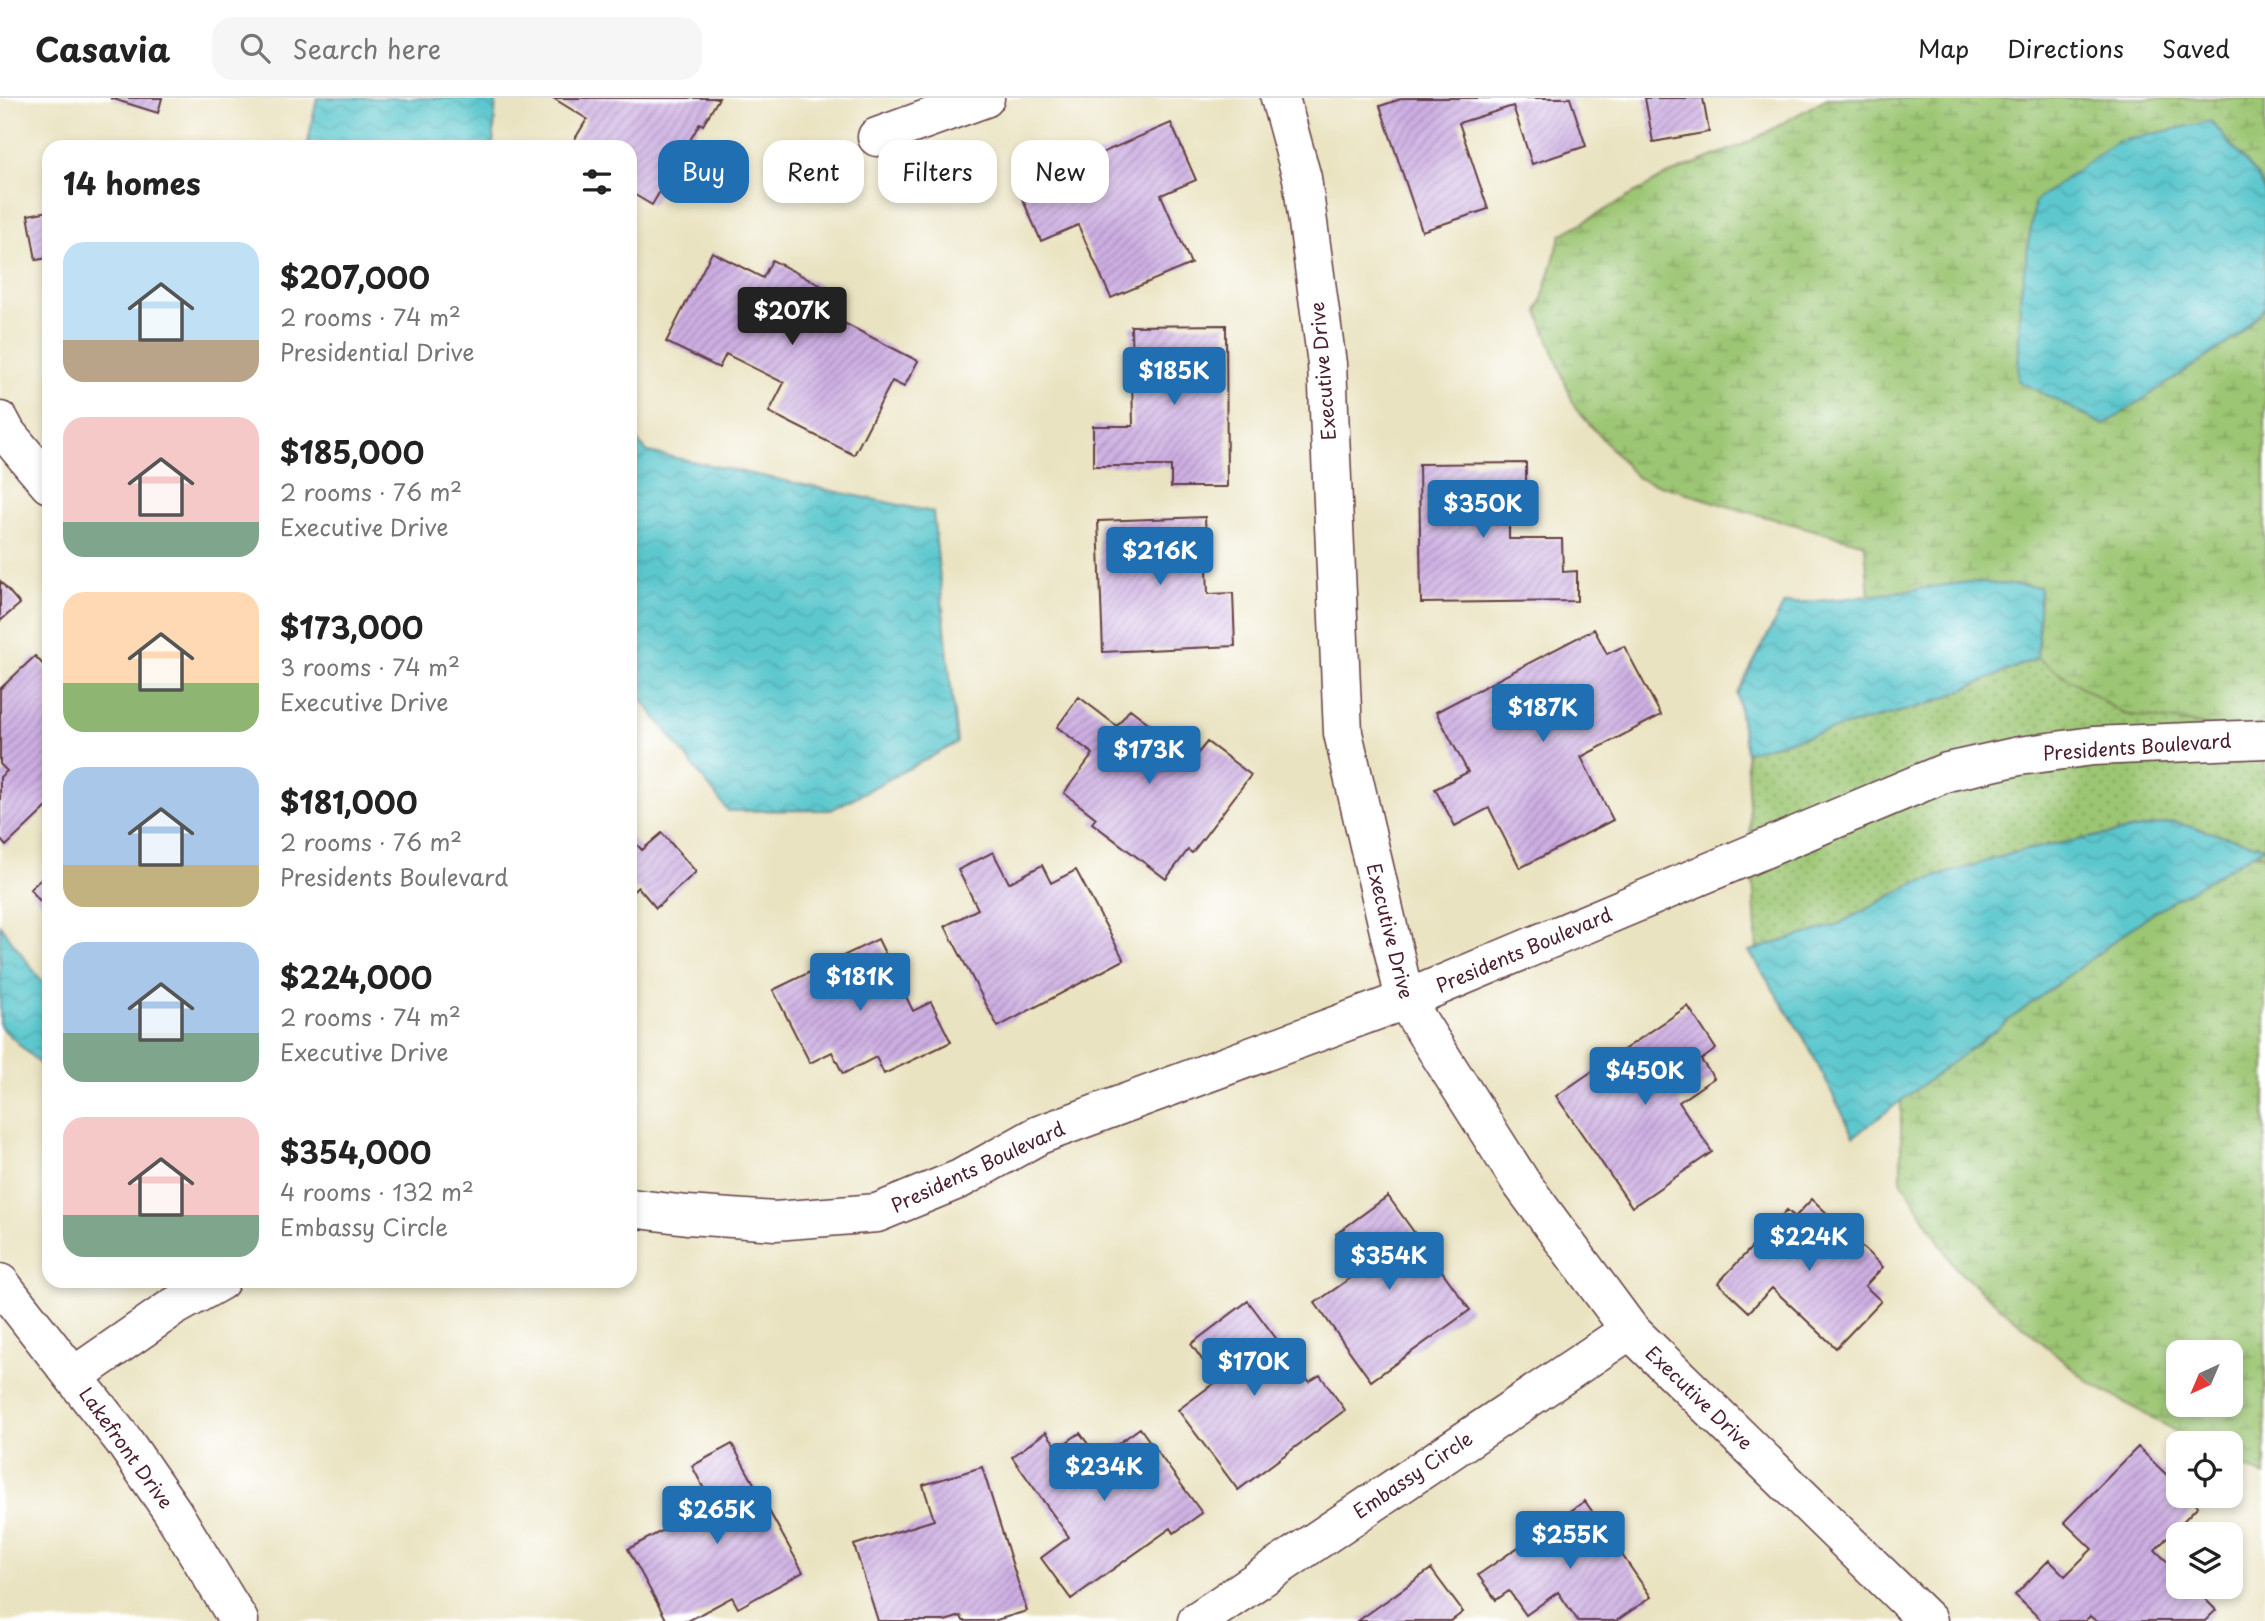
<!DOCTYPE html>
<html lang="en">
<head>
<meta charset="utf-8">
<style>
	body { margin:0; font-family:"Playpen Sans",sans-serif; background:#f6f6f6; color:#222; height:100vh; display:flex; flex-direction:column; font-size:26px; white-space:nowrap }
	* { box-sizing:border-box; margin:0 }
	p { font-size:23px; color:#767676 }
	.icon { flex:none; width:38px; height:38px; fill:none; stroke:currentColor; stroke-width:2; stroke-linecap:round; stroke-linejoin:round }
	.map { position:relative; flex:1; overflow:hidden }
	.panel { position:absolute; left:42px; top:42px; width:595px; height:1148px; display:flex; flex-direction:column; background:#fff; border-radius:21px; box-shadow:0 4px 10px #0003 }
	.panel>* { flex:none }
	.guide { position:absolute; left:658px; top:42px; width:665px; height:63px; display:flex; gap:14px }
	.needle { width:46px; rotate:224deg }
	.controls { position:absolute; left:2166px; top:1242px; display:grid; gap:14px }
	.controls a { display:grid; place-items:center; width:77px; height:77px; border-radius:14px; background:#fff; box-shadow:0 4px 10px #0003; font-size:35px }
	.price { position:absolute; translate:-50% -60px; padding:0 16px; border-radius:7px; background:#1f6fb2; color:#fff; font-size:23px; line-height:46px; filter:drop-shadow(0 2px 4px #0008) }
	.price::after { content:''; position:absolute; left:50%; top:42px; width:21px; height:16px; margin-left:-10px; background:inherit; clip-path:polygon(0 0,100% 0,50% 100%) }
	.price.current { background:#222; color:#fff }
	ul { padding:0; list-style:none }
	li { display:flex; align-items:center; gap:21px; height:175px; padding:0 21px }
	li span { display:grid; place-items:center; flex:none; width:196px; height:140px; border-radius:21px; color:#555 }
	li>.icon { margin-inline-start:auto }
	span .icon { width:84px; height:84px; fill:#fffc; stroke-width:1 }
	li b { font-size:30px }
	h2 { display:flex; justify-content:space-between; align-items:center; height:84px; padding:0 21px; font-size:30px }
	.pill { padding:0 24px; border-radius:21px; background:#fff; box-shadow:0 4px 10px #0003; font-size:24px; line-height:63px }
	.pill.current { background:#1f6fb2; color:#fff }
	header { display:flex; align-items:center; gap:42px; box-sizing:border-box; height:98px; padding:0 35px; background:#fff; border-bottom:2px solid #e0e0e0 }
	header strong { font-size:33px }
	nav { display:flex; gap:38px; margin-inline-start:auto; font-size:24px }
	.search { width:490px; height:63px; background:#f6f6f6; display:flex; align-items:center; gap:18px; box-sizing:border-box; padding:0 24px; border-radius:21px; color:#767676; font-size:26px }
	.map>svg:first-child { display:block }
	.wetland { fill:url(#wetland-marsh); stroke:#73724f; stroke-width:2; fill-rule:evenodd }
	.park { fill:url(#park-dots); stroke:#73724f; stroke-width:2 }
	.water { fill:url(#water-waves); stroke:#52747c; stroke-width:2 }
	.building { fill:url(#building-hatch) }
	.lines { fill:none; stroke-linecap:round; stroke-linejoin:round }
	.minor-casing { stroke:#623c42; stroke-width:41 }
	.tertiary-casing { stroke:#623c42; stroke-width:41 }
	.minor { stroke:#fff; stroke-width:38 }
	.tertiary { stroke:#fff; stroke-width:38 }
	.labels { text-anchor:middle; stroke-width:5; stroke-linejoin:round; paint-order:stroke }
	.street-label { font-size:19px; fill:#4a1f2b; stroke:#fff }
</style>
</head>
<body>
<header>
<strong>Casavia</strong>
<div class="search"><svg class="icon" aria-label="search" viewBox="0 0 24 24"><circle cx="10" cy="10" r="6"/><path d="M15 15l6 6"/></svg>Search here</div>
<nav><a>Map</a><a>Directions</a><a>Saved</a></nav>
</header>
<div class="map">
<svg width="2265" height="1523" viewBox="0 0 2265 1523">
	<defs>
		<pattern id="wetland-marsh" width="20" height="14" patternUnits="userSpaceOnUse" patternTransform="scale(1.75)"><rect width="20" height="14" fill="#9cc673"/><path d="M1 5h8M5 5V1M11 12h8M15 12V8" fill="none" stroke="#81a05f"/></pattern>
		<pattern id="park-dots" width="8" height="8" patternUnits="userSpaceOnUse" patternTransform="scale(1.75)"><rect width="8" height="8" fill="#9cc673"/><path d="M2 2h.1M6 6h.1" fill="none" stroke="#81a05f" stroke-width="1.8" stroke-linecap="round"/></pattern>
		<pattern id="water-waves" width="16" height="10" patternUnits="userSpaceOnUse" patternTransform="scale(1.75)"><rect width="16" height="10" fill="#5bc8ce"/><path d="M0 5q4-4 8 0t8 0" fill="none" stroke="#51abb1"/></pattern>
		<pattern id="building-hatch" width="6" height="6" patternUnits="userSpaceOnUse" patternTransform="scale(1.75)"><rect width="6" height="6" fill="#cdafe3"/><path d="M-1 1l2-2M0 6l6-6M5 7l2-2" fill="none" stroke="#a88eb8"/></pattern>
	</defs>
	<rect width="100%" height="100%" fill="#fff"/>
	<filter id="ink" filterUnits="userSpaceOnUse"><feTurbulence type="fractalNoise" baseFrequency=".0143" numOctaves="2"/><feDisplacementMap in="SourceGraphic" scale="14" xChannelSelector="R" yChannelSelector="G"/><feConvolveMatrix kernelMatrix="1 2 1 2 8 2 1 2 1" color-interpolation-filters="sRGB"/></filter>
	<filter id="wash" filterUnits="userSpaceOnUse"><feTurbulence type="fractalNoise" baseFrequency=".00686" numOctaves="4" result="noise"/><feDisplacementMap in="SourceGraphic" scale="28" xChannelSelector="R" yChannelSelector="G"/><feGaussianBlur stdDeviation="1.57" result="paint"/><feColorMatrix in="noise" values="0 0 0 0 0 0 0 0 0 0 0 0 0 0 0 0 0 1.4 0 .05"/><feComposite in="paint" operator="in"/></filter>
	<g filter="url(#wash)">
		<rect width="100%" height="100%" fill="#eae3c1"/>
		<!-- wetland -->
		<path class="wetland" d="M1827,0H2265V95L2259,80L2234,241L2265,209V621L2246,633L2123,616L2037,560L2040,489L1969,484L1869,498L1865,446L1734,410L1637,380L1575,310L1538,214L1561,137L1667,77L1749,44Z
			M2252,756L2265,757V1378L2231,1364V1346H2198L2090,1285L1956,1171L1901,1082V1002L2152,815ZM2179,1255H2231V1307H2179Z"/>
		<!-- park -->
		<path class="park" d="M2037,560L2123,616L2246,633L2265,621V757L2252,756L2264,749L2173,724L2020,753L1913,786L1837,827L1757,851L1746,654L1930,606Z"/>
		<!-- water -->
		<path class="water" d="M317,0H496L493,49H307Z
			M2211,23L2259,80L2265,95V209L2234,241L2104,327L2018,283L2020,200L2035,103L2116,44Z
			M630,336L648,354L933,414L957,645L831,712L728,713L630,586Z
			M1969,484L2040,489L2037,560L1930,606L1746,654L1737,596L1784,506L1869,498Z
			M2173,724L2265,749L2152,815L1854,1038L1805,942L1749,853L1837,827L1913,786L2020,753Z
			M0,827L49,893V953L42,968L0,928Z"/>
		<g id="blocks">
			<!-- building -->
			<path class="building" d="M110,0H162L158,15Z
				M553,0H719L703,27L700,25L652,107L630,94V49H570L587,21Z
				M1404,0H1570L1586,48L1532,66L1513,8L1459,25L1488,111L1422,133L1380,8Z
				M1645,0H1703L1709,34L1653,44Z
				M1171,25L1196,82L1161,97L1191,166L1111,200L1078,127L1041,143L1018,91Z
				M49,113V160L36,162L28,117Z
				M712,154L763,180L772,162L841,198L830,218L918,263L904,289L892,283L854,357L769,314L784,285L726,256L719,270L666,244Z
				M1226,227L1227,389H1171V368H1093V328H1133L1131,228Z
				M1526,365V396L1509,395V441H1562L1563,474L1577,473V503L1421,505L1419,366Z
				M1205,419L1208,496L1233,495L1235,548L1103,554L1098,423Z
				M0,483L20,506L0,523Z
				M1594,531L1607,556L1624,548L1661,617L1581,659L1613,722L1520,770L1489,710L1455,728L1435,691L1468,674L1436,614Z
				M35,558L49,573V707L6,748L0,741V679L7,673L0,666V591Z
				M1079,599L1117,628L1130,611L1194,660L1207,644L1251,677L1192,755L1188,752L1166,781L1092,725L1096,720L1064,695L1093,656L1057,629Z
				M662,735L696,774L656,810L638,789L630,796V739L642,752Z
				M993,754L1009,785L1042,767L1051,785L1076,772L1124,862L998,929L945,828L978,811L958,772Z
				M49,774V814L30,791Z
				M878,841L913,913L931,904L951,944L884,976L876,959L843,976L832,954L810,965L773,892Z
				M1688,908L1716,951L1701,962L1714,980L1679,1004L1712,1054L1632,1109L1556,998Z
				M1388,1098L1470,1212L1371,1283L1315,1205L1362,1172L1336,1136Z
				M1812,1101L1883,1169L1865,1188L1881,1203L1836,1250L1772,1190L1749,1214L1718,1185L1787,1112L1795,1119Z
				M1248,1203L1309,1284L1320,1277L1345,1312L1238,1392L1178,1312L1217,1283L1191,1246Z
				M1140,1330L1202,1415L1174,1435L1171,1430L1071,1501L1041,1460L1069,1439L1012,1359L1046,1334L1058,1350L1080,1335L1098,1360Z
				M732,1346L803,1474L738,1510L732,1499L688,1523H667L628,1451L695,1415L686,1398L703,1389L692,1368Z
				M2138,1349L2179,1389V1398H2188L2198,1408L2155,1452L2179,1475V1489H2193L2216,1512L2205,1523H2096L2090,1518L2085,1523H2042L2015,1497L2049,1462L2065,1478L2092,1451L2064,1424Z
				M982,1369L1027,1513L993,1523H963L961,1518L945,1523H878L854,1447L934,1422L923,1387Z
				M1585,1403L1651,1499L1616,1523H1578L1558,1494L1526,1517L1509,1493L1496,1502L1478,1477Z
				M1431,1471L1463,1514L1451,1523H1358Z"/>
		</g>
	</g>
	<g filter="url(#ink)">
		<use href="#blocks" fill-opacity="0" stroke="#623c42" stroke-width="2"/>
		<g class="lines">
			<defs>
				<path id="minor" d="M1280,0L1302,80L1327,266L1343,635L1405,902L1522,1086L1630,1232L1928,1523
					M877,39L985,0
					M0,323L7,336L49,386
					M630,1110L687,1117L775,1123L877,1115L960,1081L1039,1037L1405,902L1947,674L2019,658L2093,648L2265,641
					M74,1278L172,1210L220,1183
					M1197,1523L1630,1232"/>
				<path id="tertiary" d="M0,1185L123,1342L172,1413L239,1523"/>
			</defs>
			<!-- minor casing -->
			<use href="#minor" class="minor-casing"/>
			<!-- tertiary casing -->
			<use href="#tertiary" class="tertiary-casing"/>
			<!-- minor -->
			<use href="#minor" class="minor"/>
			<!-- tertiary -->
			<use href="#tertiary" class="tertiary"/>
		</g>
	</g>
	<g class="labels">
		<!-- street labels -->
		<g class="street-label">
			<text transform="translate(1323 273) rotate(-95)" y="7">Executive Drive</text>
			<text transform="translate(2137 649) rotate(-4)" y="7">Presidents Boulevard</text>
			<text transform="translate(1390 833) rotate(76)" y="7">Executive Drive</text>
			<text transform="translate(1524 852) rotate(-23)" y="7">Presidents Boulevard</text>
			<text transform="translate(978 1069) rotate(-25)" y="7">Presidents Boulevard</text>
			<text transform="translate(1699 1300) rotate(44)" y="7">Executive Drive</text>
			<text transform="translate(126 1350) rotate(54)" y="7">Lakefront Drive</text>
			<text transform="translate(1413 1377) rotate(-34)" y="7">Embassy Circle</text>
		</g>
	</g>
</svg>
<div class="controls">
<a><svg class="needle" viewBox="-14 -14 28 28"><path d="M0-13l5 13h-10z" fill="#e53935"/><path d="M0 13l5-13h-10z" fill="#767676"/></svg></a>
<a><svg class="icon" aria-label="locate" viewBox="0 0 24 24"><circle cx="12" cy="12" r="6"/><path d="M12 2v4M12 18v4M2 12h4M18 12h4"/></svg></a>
<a><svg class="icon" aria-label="layers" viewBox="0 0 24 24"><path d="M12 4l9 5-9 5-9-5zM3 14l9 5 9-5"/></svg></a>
</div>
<b class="price current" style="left:792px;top:249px">$207K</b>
<b class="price" style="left:1174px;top:309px">$185K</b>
<b class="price" style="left:1483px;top:442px">$350K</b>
<b class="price" style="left:1160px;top:489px">$216K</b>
<b class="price" style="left:1543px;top:646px">$187K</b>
<b class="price" style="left:1149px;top:688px">$173K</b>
<b class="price" style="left:860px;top:915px">$181K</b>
<b class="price" style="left:1645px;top:1009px">$450K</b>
<b class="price" style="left:1809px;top:1175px">$224K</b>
<b class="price" style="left:1389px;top:1194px">$354K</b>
<b class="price" style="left:1254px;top:1300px">$170K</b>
<b class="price" style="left:1104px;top:1405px">$234K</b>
<b class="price" style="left:717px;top:1448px">$265K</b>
<b class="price" style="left:1570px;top:1473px">$255K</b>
<div class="guide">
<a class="pill current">Buy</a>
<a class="pill">Rent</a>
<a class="pill">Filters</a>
<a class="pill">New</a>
</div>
<section class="panel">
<h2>14 homes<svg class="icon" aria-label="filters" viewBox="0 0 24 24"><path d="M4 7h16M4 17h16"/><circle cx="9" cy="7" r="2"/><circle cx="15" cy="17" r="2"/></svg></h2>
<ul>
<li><span style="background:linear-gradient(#bfe0f5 70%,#b9a48a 0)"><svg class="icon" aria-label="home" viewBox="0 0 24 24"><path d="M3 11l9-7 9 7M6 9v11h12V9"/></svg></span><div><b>$207,000</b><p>2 rooms · 74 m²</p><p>Presidential Drive</p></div></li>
<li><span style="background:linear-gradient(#f6c9c9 75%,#7fa58c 0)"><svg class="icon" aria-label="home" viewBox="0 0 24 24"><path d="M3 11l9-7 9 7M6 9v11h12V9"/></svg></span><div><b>$185,000</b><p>2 rooms · 76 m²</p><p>Executive Drive</p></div></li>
<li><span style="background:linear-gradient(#ffd9b3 65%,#8fb573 0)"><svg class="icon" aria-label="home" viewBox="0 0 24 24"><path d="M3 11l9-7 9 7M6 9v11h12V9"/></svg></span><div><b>$173,000</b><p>3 rooms · 74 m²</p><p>Executive Drive</p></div></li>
<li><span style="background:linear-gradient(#a9c7e8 70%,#c2b280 0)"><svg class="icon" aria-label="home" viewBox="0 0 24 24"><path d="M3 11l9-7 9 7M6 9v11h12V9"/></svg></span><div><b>$181,000</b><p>2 rooms · 76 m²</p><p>Presidents Boulevard</p></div></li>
<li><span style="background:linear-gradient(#a9c7e8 65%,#7fa58c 0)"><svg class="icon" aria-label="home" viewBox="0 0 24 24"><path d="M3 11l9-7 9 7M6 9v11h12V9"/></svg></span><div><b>$224,000</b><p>2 rooms · 74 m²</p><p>Executive Drive</p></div></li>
<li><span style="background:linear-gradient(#f6c9c9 70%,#7fa58c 0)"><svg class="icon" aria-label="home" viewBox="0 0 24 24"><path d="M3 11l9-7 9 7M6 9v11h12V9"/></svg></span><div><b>$354,000</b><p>4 rooms · 132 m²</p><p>Embassy Circle</p></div></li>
</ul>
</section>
</div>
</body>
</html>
